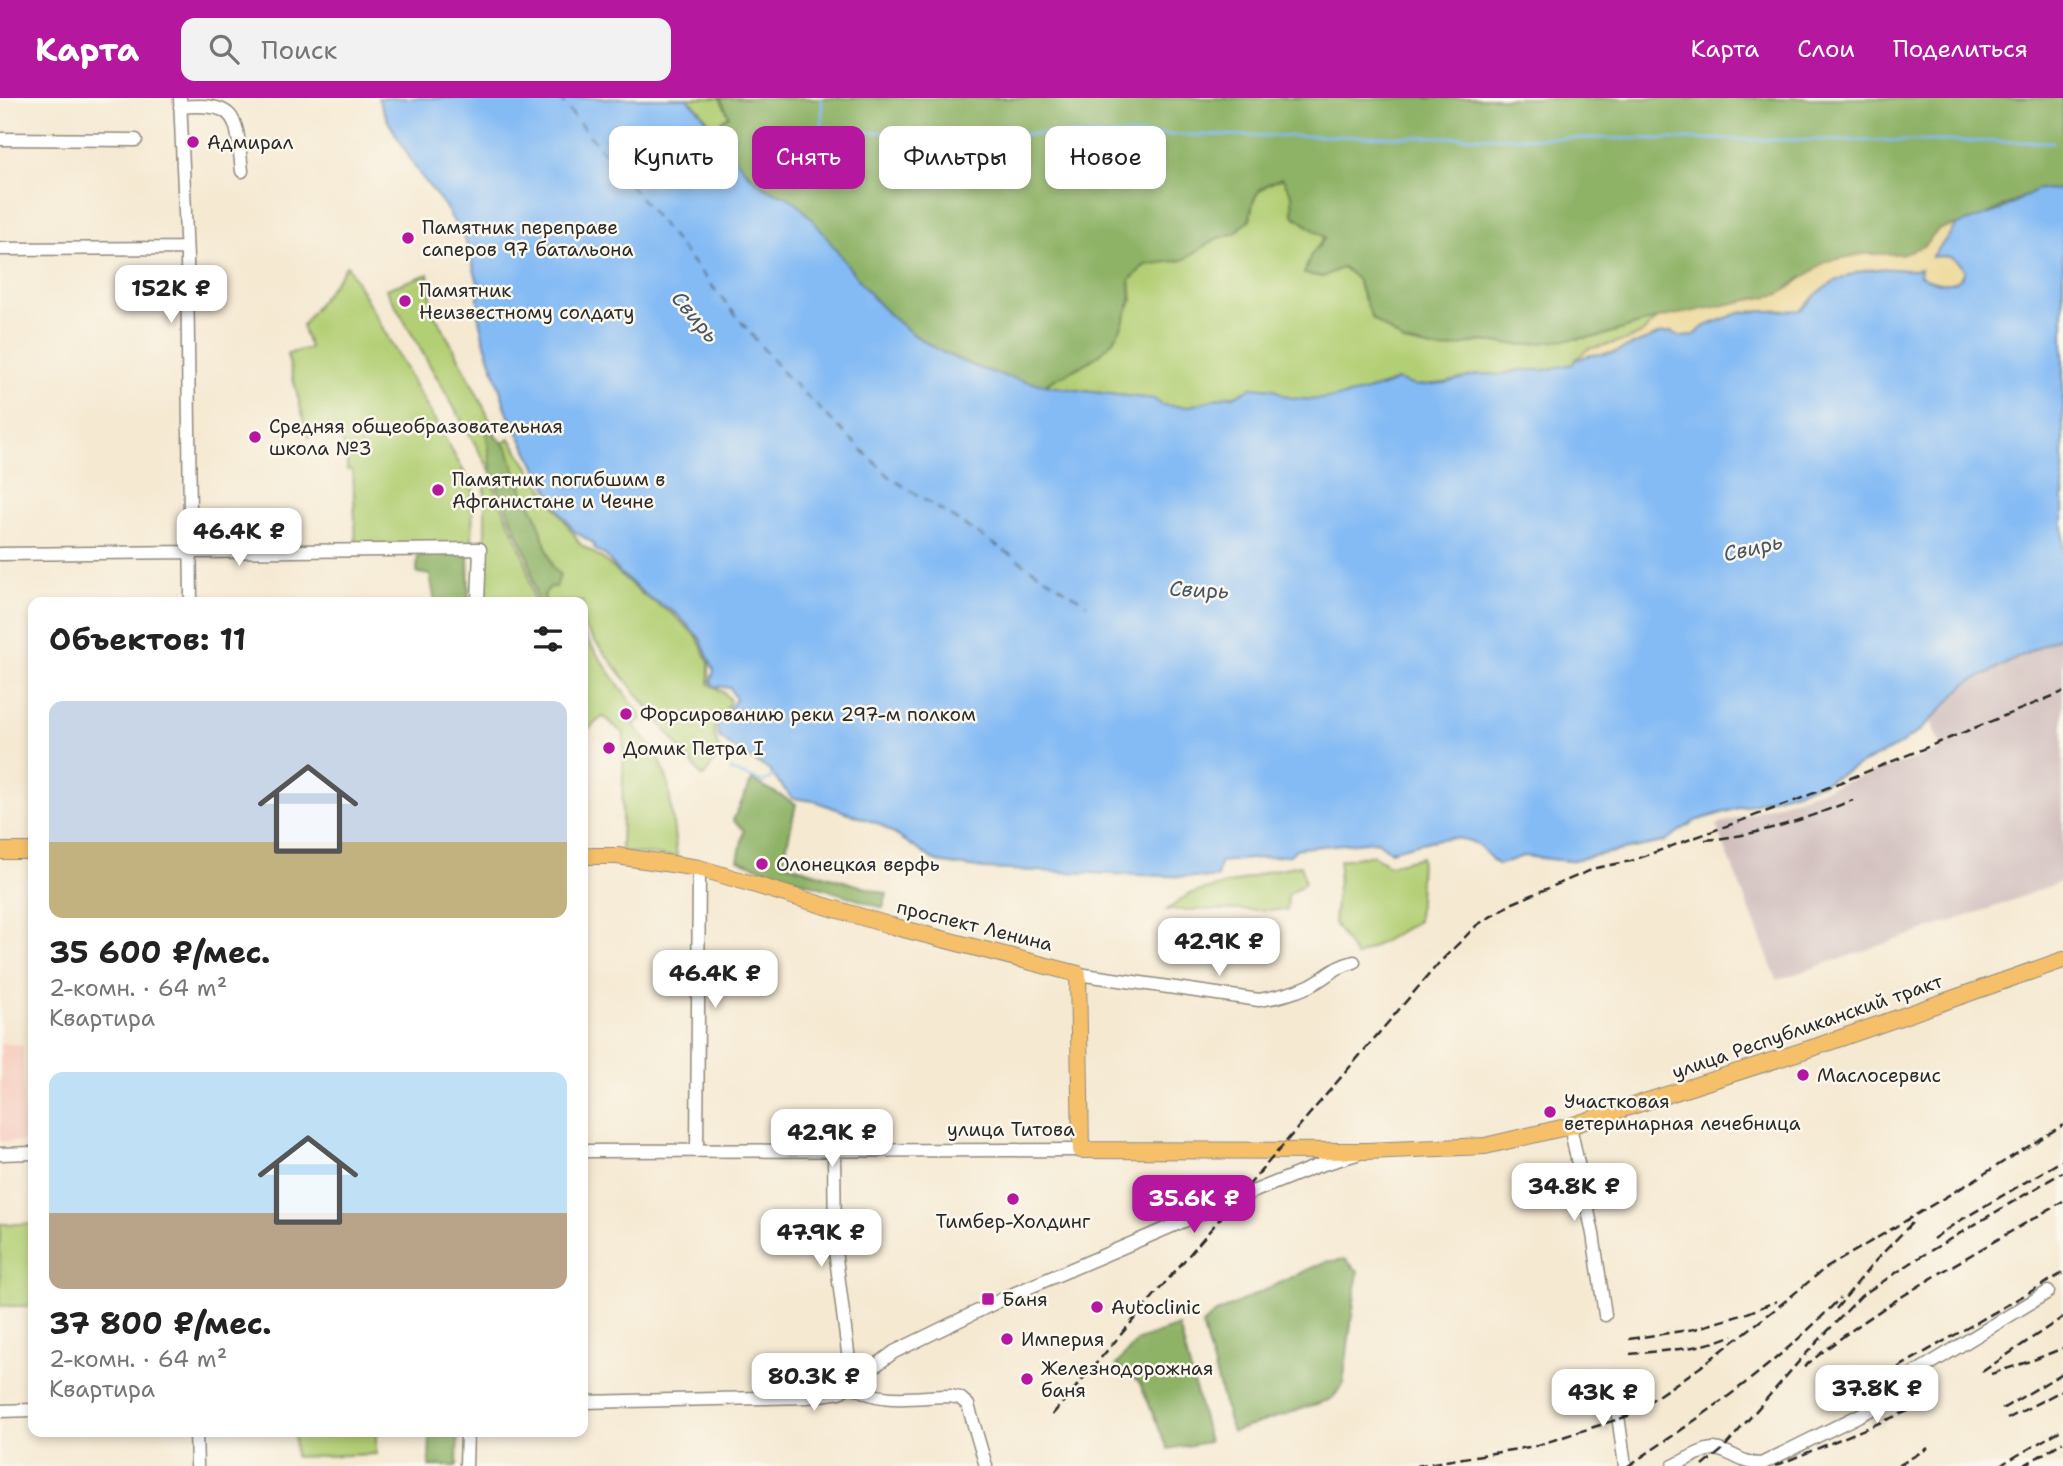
<!DOCTYPE html>
<html lang="ru">
<head>
<meta charset="utf-8">
<style>
	body { margin:0; font-family:"Shantell Sans",sans-serif; background:#f2f2f2; color:#222; height:100vh; display:flex; flex-direction:column; font-size:26px; white-space:nowrap }
	* { box-sizing:border-box; margin:0 }
	p { font-size:23px; color:#767676 }
	.icon { flex:none; width:38px; height:38px; fill:none; stroke:currentColor; stroke-width:2; stroke-linecap:round; stroke-linejoin:round }
	.map { position:relative; flex:1; overflow:hidden }
	.details { position:absolute; left:28px; top:499px; width:560px; height:840px; display:flex; flex-direction:column; background:#fff; border-radius:14px; box-shadow:0 4px 10px #0003 }
	.details>* { flex:none }
	.guide { position:absolute; left:609px; top:28px; width:665px; height:63px; display:flex; gap:14px }
	.price { position:absolute; translate:-50% -60px; padding:0 16px; border-radius:14px; background:#fff; color:#222; font-size:23px; line-height:46px; filter:drop-shadow(0 2px 4px #0008) }
	.price::after { content:''; position:absolute; left:50%; top:42px; width:21px; height:16px; margin-left:-10px; background:inherit; clip-path:polygon(0 0,100% 0,50% 100%) }
	.price.current { background:#b5179e; color:#fff }
	ul { padding:0; list-style:none }
	li { display:grid; align-content:center; gap:14px; height:371px; padding:0 21px }
	li span { display:grid; place-items:center; height:217px; border-radius:14px; color:#555 }
	li>.icon { margin-inline-start:auto }
	span .icon { width:126px; height:126px; fill:#fffc; stroke-width:1 }
	li b { font-size:30px }
	h2 { display:flex; justify-content:space-between; align-items:center; height:84px; padding:0 21px; font-size:30px }
	.tag { padding:0 24px; border-radius:14px; background:#fff; box-shadow:0 4px 10px #0003; font-size:24px; line-height:63px }
	.tag.current { background:#b5179e; color:#fff }
	header { display:flex; align-items:center; gap:42px; box-sizing:border-box; height:98px; padding:0 35px; background:#b5179e; color:#fff }
	header strong { font-size:33px }
	nav { display:flex; gap:38px; margin-inline-start:auto; font-size:24px }
	.search { width:490px; height:63px; background:#f2f2f2; display:flex; align-items:center; gap:18px; box-sizing:border-box; padding:0 24px; border-radius:14px; color:#767676; font-size:26px }
	.map>svg:first-child { display:block }
	.built { fill:#f6d2c4 }
	.industrial { fill:#d1bfbe }
	.green { fill:#b3cf75; stroke:#6f7d50; stroke-width:2 }
	.forest { fill:#8eb266; stroke:#5c6e48; stroke-width:2 }
	.sand { fill:#eeda9e; stroke:#8c8264; stroke-width:2 }
	.water { fill:#85bbf4; stroke:#587390; stroke-width:2 }
	.lines { fill:none; stroke-linecap:round; stroke-linejoin:round }
	.stream { stroke:#85bbf4; stroke-width:2.5 }
	.ferry { stroke:#465667; stroke-width:2; stroke-dasharray:9 7; stroke-linecap:butt }
	.minor-casing { stroke:#908a7e; stroke-width:15 }
	.major-casing { stroke:#908a7e; stroke-width:18 }
	.minor { stroke:#fff; stroke-width:12 }
	.major { stroke:#f6c06b; stroke-width:16 }
	.rail { stroke:#2b2b2b; stroke-width:2.5; stroke-dasharray:10 5; stroke-linecap:butt }
	.poi-dot { fill:#b5179e; stroke:#fbf7ec; stroke-width:2.5 }
	.labels { text-anchor:middle; stroke-width:5; stroke-linejoin:round; paint-order:stroke }
	.poi-label { font-size:19px; fill:#2b2b2b; stroke:#fbf7ec; text-anchor:start }
	.street-label { font-size:19px; fill:#2b2b2b; stroke:#fbf7ec }
	.water-label { font-size:21px; font-style:italic; fill:#465667; stroke:#fbf7ec }
</style>
</head>
<body>
<header>
<strong>Карта</strong>
<div class="search"><svg class="icon" aria-label="search" viewBox="0 0 24 24"><circle cx="10" cy="10" r="6"/><path d="M15 15l6 6"/></svg>Поиск</div>
<nav><a>Карта</a><a>Слои</a><a>Поделиться</a></nav>
</header>
<div class="map">
<svg width="2063" height="1368" viewBox="0 0 2063 1368">
	<rect width="100%" height="100%" fill="#fbf7ec"/>
	<filter id="ink" filterUnits="userSpaceOnUse"><feTurbulence type="fractalNoise" baseFrequency=".0143" numOctaves="2"/><feDisplacementMap in="SourceGraphic" scale="14" xChannelSelector="R" yChannelSelector="G"/><feConvolveMatrix kernelMatrix="1 2 1 2 8 2 1 2 1" color-interpolation-filters="sRGB"/></filter>
	<filter id="wash" filterUnits="userSpaceOnUse"><feTurbulence type="fractalNoise" baseFrequency=".00686" numOctaves="4" result="noise"/><feDisplacementMap in="SourceGraphic" scale="28" xChannelSelector="R" yChannelSelector="G"/><feGaussianBlur stdDeviation="1.57" result="paint"/><feColorMatrix in="noise" values="0 0 0 0 0 0 0 0 0 0 0 0 0 0 0 0 0 1.4 0 .05"/><feComposite in="paint" operator="in"/></filter>
	<g filter="url(#wash)">
		<rect width="100%" height="100%" fill="#f5e9d2"/>
		<!-- built -->
		<path class="built" d="M0,945L23,947L24,1044L0,1043Z"/>
		<!-- industrial -->
		<path class="industrial" d="M2063,537V783L1997,808L1777,882L1716,727L1941,652L1931,622L1966,586Z"/>
		<!-- green -->
		<path class="green" d="M687,0H720L729,18L721,23L720,40L700,12Z
			M1283,80L1292,97L1293,117L1325,140L1311,157L1323,179L1343,168L1357,181L1364,201L1442,252L1482,243L1521,247L1600,238L1659,220L1641,236L1628,242L1588,251L1574,266L1544,272H1520L1500,277L1480,276L1445,285L1415,288L1397,282C1374,294 1322,305 1296,301C1282,299 1267,293 1253,289L1235,298H1227L1186,309L1161,308L1153,301L1043,288L1067,274L1132,203L1130,182L1145,167L1183,162L1216,141L1235,135L1250,121C1253,95 1258,89 1283,80Z
			M347,167L473,390L472,446L356,447L353,375L352,372H347V358L338,332L308,339L287,256L310,250L302,228Z
			M428,176L433,214L458,258L487,316L502,358L494,379L386,191Z
			M510,341L580,446L603,461L644,498L674,517L697,539L709,565V586C746,605 723,606 715,628C712,636 719,648 720,656L703,679L583,528V504H543L501,346Z
			M492,385L525,460L534,504H485V388Z
			M583,536L642,620L634,627L658,657L668,684L677,759L621,754L624,636L603,618L583,636Z
			M1373,757L1389,767L1421,759L1418,823L1356,859L1334,825L1340,762Z
			M1301,767L1305,785L1288,797L1287,812H1167L1189,796L1240,783L1268,773Z
			M0,1126H33V1208H0Z
			M294,1334H376V1356L295,1359Z"/>
		<!-- forest -->
		<path class="forest" d="M720,0H2063V92H2038L1975,122L1938,132L1924,148L1901,157L1864,156L1801,180L1780,196L1659,220L1600,238L1521,247L1482,243L1442,252L1404,244L1372,220L1357,181L1343,169L1323,179L1304,176L1311,157L1325,140L1293,117L1292,97L1282,80C1258,89 1253,95 1250,121L1235,135L1216,141L1183,162L1145,167L1130,182C1132,201 1130,207 1123,225C1108,262 1075,269 1043,288C981,274 919,252 875,202C847,171 826,132 794,104C786,97 780,97 771,93C758,86 724,53 720,39C719,35 721,28 721,23L729,18Z
			M490,323L496,338L508,350L518,382L536,417L553,470L560,477L556,489H550L544,497L546,504H537L528,459L493,380L485,326Z
			M418,455L468,457L469,504H435L430,477L417,475Z
			M752,682L796,706L783,765L887,796L883,810L738,762L744,732L733,722Z
			M1345,1161L1358,1173L1343,1286L1332,1301L1232,1334L1202,1227L1214,1216L1324,1164Z
			M1179,1228L1209,1344L1168,1351L1140,1285L1116,1267L1138,1242Z
			M430,1334H458L457,1368H429Z"/>
		<!-- sand -->
		<path class="sand" d="M1957,127L1933,158C1950,158 1955,156 1965,172C1958,192 1933,186 1919,177L1921,171C1907,175 1892,169 1877,171C1856,173 1832,184 1816,197C1810,202 1806,208 1800,213L1742,214L1703,229L1694,238L1681,239L1672,234L1660,236L1613,255L1591,257L1575,262L1588,251L1628,242L1641,236L1659,220L1780,196L1827,163L1864,156H1901L1924,148L1938,132Z"/>
		<!-- water -->
		<path class="water" d="M378,0H687C705,17 719,38 734,57C739,64 744,73 750,78C756,83 765,90 772,93C781,97 787,97 795,104C827,133 847,172 876,203C950,285 1052,289 1154,301L1161,307L1186,309L1227,298H1235L1253,289L1274,291C1295,313 1372,295 1397,282L1415,288L1445,285L1480,276L1500,277L1520,272H1544L1573,266L1575,262L1591,257L1613,255L1660,236L1672,234L1681,239L1694,238L1703,229L1742,214L1800,212C1806,208 1810,202 1816,197C1831,182 1856,173 1877,171C1892,169 1907,174 1921,171L1920,177C1933,186 1958,192 1965,172C1956,158 1948,157 1932,159L1957,127L2001,112L2038,91L2063,92V537L1966,586L1922,631L1896,649L1823,685L1695,723L1663,744L1568,763L1523,758L1498,767C1491,762 1483,750 1478,747C1452,731 1418,747 1390,753L1377,743L1301,750L1296,751L1290,757L1220,764L1217,780L985,771L937,764L879,726L814,703L792,700L767,670L743,657L719,639L717,628L736,601L730,590L714,588L711,583L714,572L700,540L677,516L647,498L619,474L606,458L595,451L593,445L575,434L560,414L508,316L483,239L478,216V185L467,146L444,107L418,74L388,23Z"/>
		<g class="lines">
			<!-- stream -->
			<path class="stream" d="M822,0V34L2053,44
				M730,672L763,684L774,678"/>
			<!-- ferry -->
			<path class="ferry" d="M559,0L783,275L891,380L1087,506"/>
		</g>
	</g>
	<g filter="url(#ink)">
		<g class="lines">
			<defs>
				<path id="minor" d="M180,0L187,160L191,504
					M180,9C241,3 236,22 242,73
					M0,41L136,42
					M0,151L186,150
					M0,456L480,451L478,504
					M1078,876L1259,902C1277,899 1292,896 1309,888C1328,879 1331,870 1354,864
					M1570,1028L1593,1136L1605,1217
					M583,1053L1081,1052
					M697,1053L699,770
					M834,1054L835,1152L852,1286C876,1308 919,1298 950,1298L960,1300L968,1307L986,1368
					M0,1056L33,1055
					M1614,1289L1625,1368
					M583,1304L807,1299L840,1294L894,1254L1011,1197L1240,1099L1317,1068L1357,1056
					M0,1313L33,1312
					M196,1334L197,1368
					M466,1368L467,1334
					M1673,1368C1684,1363 1702,1351 1714,1351C1730,1352 1741,1366 1761,1366L1888,1303L1910,1278L2048,1194"/>
				<path id="major" d="M0,753H33
					M583,758H617L699,770L892,828L1078,876L1081,1052L1367,1053L1485,1048L1570,1028L1818,948L2063,862"/>
			</defs>
			<!-- minor casing -->
			<use href="#minor" class="minor-casing"/>
			<!-- major casing -->
			<use href="#major" class="major-casing"/>
			<!-- minor -->
			<use href="#minor" class="minor"/>
			<!-- major -->
			<use href="#major" class="major"/>
			<!-- rail -->
			<path class="rail" d="M1705,742C1757,738 1805,721 1853,702
				M1958,1092L2063,1027
				M1933,1141L1956,1125L2063,1062
				M1836,1211L1876,1162L1912,1125
				M1629,1241L1695,1231L1745,1216L1777,1203
				M1630,1256C1665,1252 1701,1252 1733,1237
				M1804,1269C1883,1203 1975,1156 2063,1103
				M1982,1274L2063,1219
				M1991,1276L2036,1261L2063,1250
				M1885,1277L2063,1175
				M2002,1311L2063,1275
				M1052,1317L1438,866L1477,827L1513,805L1596,770L1631,763L1792,704L2063,594
				M2007,1321L2063,1292
				M1416,1368L1535,1348L1628,1318L1699,1270L1773,1213L1823,1172L1964,1088
				M1628,1368C1703,1318 1778,1266 1840,1200
				M1703,1368L1721,1353L1802,1260L1861,1198L1920,1159L2063,1074
				M1775,1368L1908,1313
				M1898,1368L1928,1350
				M1999,1368L2063,1331
				M2023,1368L2063,1344"/>
		</g>
	</g>
	<!-- markers -->
	<g class="poi-dot">
		<circle cx="193" cy="44" r="7"/>
		<circle cx="408" cy="140" r="7"/>
		<circle cx="405" cy="203" r="7"/>
		<circle cx="255" cy="339" r="7"/>
		<circle cx="438" cy="392" r="7"/>
		<circle cx="626" cy="616" r="7"/>
		<circle cx="609" cy="650" r="7"/>
		<circle cx="762" cy="766" r="7"/>
		<circle cx="1803" cy="977" r="7"/>
		<circle cx="1550" cy="1014" r="7"/>
		<circle cx="1013" cy="1101" r="7"/>
		<rect x="981" y="1194" width="14" height="14" rx="3.5"/>
		<circle cx="1097" cy="1209" r="7"/>
		<circle cx="1007" cy="1241" r="7"/>
		<circle cx="1027" cy="1281" r="7"/>
	</g>
	<g class="labels">
		<!-- poi labels -->
		<g class="poi-label">
			<text x="207" y="51">Адмирал</text>
			<text x="422" y="136">Памятник переправе<tspan x="422" dy="22">саперов 97 батальона</tspan></text>
			<text x="419" y="199">Памятник<tspan x="419" dy="22">Неизвестному солдату</tspan></text>
			<text x="269" y="335">Средняя общеобразовательная<tspan x="269" dy="22">школа №3</tspan></text>
			<text x="452" y="388">Памятник погибшим в<tspan x="452" dy="22">Афганистане и Чечне</tspan></text>
			<text x="640" y="623">Форсированию реки 297-м полком</text>
			<text x="623" y="657">Домик Петра I</text>
			<text x="776" y="773">Олонецкая верфь</text>
			<text x="1817" y="984">Маслосервис</text>
			<text x="1564" y="1010">Участковая<tspan x="1564" dy="22">ветеринарная лечебница</tspan></text>
			<text x="1013" y="1130" text-anchor="middle">Тимбер-Холдинг</text>
			<text x="1002" y="1208">Баня</text>
			<text x="1111" y="1216">Autoclinic</text>
			<text x="1021" y="1248">Империя</text>
			<text x="1041" y="1277">Железнодорожная<tspan x="1041" dy="22">баня</tspan></text>
		</g>
		<!-- street labels -->
		<g class="street-label">
			<text transform="translate(975 827) rotate(14)" y="7">проспект Ленина</text>
			<text transform="translate(1807 928) rotate(-19)" y="7">улица Республиканский тракт</text>
			<text x="1011" y="1038">улица Титова</text>
		</g>
		<!-- water labels -->
		<g class="water-label">
			<text transform="translate(695 219) rotate(50)" y="7">Свирь</text>
			<text transform="translate(1753 450) rotate(-13)" y="7">Свирь</text>
			<text transform="translate(1199 492) rotate(3)" y="7">Свирь</text>
		</g>
	</g>
</svg>
<b class="price" style="left:171px;top:227px">152K ₽</b>
<b class="price" style="left:239px;top:470px">46.4K ₽</b>
<b class="price" style="left:1219px;top:880px">42.9K ₽</b>
<b class="price" style="left:715px;top:912px">46.4K ₽</b>
<b class="price" style="left:832px;top:1071px">42.9K ₽</b>
<b class="price" style="left:1574px;top:1125px">34.8K ₽</b>
<b class="price current" style="left:1194px;top:1137px">35.6K ₽</b>
<b class="price" style="left:821px;top:1171px">47.9K ₽</b>
<b class="price" style="left:814px;top:1315px">80.3K ₽</b>
<b class="price" style="left:1877px;top:1327px">37.8K ₽</b>
<b class="price" style="left:1603px;top:1331px">43K ₽</b>
<div class="guide">
<a class="tag">Купить</a>
<a class="tag current">Снять</a>
<a class="tag">Фильтры</a>
<a class="tag">Новое</a>
</div>
<section class="details">
<h2>Объектов: 11<svg class="icon" aria-label="filters" viewBox="0 0 24 24"><path d="M4 7h16M4 17h16"/><circle cx="9" cy="7" r="2"/><circle cx="15" cy="17" r="2"/></svg></h2>
<ul>
<li><span style="background:linear-gradient(#c9d6e8 65%,#c2b280 0)"><svg class="icon" aria-label="home" viewBox="0 0 24 24"><path d="M3 11l9-7 9 7M6 9v11h12V9"/></svg></span><div><b>35 600 ₽/мес.</b><p>2-комн. · 64 m²</p><p>Квартира</p></div></li>
<li><span style="background:linear-gradient(#bfe0f5 65%,#b9a48a 0)"><svg class="icon" aria-label="home" viewBox="0 0 24 24"><path d="M3 11l9-7 9 7M6 9v11h12V9"/></svg></span><div><b>37 800 ₽/мес.</b><p>2-комн. · 64 m²</p><p>Квартира</p></div></li>
</ul>
</section>
</div>
</body>
</html>
